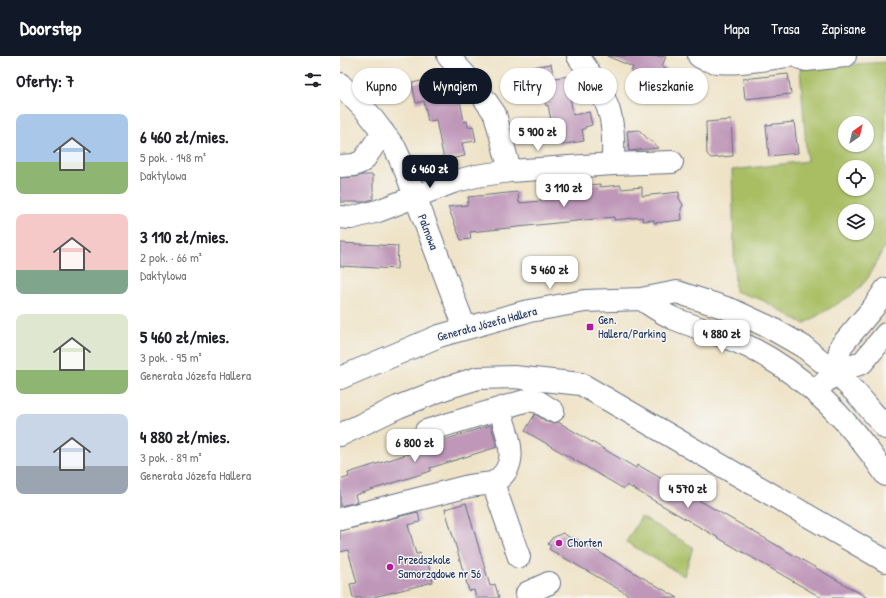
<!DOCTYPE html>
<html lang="pl">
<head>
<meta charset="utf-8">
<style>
	body { margin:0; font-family:"Patrick Hand",sans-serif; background:#f6f6f6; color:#202124; height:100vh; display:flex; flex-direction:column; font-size:15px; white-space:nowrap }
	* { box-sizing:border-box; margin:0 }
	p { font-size:13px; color:#757577 }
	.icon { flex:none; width:22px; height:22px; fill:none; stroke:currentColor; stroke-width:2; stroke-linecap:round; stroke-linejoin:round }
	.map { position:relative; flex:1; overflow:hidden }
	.panel { display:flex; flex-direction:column; background:#fff; width:340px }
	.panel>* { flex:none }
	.banner { position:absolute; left:12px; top:12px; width:380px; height:36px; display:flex; gap:8px }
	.needle { width:26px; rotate:34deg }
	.tools { position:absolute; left:498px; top:60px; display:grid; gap:8px }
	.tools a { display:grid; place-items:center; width:36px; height:36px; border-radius:50%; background:#fff; box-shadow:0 1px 3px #0004; font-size:20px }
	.price { position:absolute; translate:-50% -34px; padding:0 9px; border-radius:8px; background:#fff; color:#222; font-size:13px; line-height:26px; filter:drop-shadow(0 1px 2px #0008) }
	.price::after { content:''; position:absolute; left:50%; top:24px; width:12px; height:9px; margin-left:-6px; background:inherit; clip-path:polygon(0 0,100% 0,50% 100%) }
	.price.selected { background:#111827; color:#fff }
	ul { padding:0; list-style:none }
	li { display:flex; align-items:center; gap:12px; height:100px; padding:0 16px }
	li span { display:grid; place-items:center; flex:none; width:112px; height:80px; border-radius:8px; color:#555 }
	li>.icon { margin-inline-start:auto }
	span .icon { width:48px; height:48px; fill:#fffc; stroke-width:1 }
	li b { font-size:17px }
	h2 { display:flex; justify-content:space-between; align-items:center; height:48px; padding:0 16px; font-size:17px }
	.pill { padding:0 14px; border-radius:18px; background:#fff; box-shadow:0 1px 3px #0004; font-size:14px; line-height:36px }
	.pill.selected { background:#111827; color:#fff }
	header { display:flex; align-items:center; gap:24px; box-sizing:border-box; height:56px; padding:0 20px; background:#111827; color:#fff }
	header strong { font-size:19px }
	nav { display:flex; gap:22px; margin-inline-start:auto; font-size:14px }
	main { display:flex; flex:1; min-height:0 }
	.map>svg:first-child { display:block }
	.green { fill:#a9be63; stroke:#627660; fill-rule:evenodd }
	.building { fill:#bf98b9 }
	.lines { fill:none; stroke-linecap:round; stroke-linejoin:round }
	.minor-casing { stroke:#656e83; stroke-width:24 }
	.major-casing { stroke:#656e83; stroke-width:24 }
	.minor { stroke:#fff; stroke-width:22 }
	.major { stroke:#fff; stroke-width:22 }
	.poi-dot { fill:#b5179e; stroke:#f6f6f2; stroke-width:1.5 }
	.labels { text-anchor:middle; stroke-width:3; stroke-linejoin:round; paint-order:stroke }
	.street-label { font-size:12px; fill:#1b2f5e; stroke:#f6f6f2 }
	.poi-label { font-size:12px; fill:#1b2f5e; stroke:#f6f6f2; text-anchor:start }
</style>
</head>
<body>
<header>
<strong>Doorstep</strong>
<nav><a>Mapa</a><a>Trasa</a><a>Zapisane</a></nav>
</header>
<main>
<section class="panel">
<h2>Oferty: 7<svg class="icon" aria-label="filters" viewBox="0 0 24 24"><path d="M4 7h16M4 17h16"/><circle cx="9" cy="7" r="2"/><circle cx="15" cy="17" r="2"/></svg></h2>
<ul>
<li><span style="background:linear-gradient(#a9c7e8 60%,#8fb573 0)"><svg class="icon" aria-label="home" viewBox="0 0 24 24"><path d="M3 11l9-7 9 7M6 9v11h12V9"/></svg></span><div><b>6 460 zł/mies.</b><p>5 pok. · 148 m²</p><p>Daktylowa</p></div></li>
<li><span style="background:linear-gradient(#f6c9c9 70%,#7fa58c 0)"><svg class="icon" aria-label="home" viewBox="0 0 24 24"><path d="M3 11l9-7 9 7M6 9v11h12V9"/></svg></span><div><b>3 110 zł/mies.</b><p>2 pok. · 66 m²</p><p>Daktylowa</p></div></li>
<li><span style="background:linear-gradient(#dfe7d0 70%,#8fb573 0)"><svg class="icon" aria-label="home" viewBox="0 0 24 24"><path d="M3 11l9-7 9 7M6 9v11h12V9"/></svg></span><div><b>5 460 zł/mies.</b><p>3 pok. · 95 m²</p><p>Generała Józefa Hallera</p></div></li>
<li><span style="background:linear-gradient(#c9d6e8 65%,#9aa5b1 0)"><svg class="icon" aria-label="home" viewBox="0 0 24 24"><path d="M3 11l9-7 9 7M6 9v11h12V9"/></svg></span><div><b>4 880 zł/mies.</b><p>3 pok. · 89 m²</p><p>Generała Józefa Hallera</p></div></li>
</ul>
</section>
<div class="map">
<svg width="546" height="542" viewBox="0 0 546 542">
	<rect width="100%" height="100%" fill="#f6f6f2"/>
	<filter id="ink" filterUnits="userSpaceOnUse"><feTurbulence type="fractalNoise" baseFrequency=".025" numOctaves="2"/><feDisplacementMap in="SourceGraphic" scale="8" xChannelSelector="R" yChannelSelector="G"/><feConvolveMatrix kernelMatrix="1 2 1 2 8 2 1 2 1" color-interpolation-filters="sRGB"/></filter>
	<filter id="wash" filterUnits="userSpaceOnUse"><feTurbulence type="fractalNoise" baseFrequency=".012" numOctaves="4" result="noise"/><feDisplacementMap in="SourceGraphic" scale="16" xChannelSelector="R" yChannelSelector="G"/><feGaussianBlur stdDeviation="0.9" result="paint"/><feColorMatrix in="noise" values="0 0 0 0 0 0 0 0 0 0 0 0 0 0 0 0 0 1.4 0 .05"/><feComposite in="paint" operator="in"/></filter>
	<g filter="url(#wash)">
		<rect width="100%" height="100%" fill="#efe3c7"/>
		<!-- green -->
		<path class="green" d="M546,6V188L528,222L515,237L464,268L422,244L395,235L392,114L467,105L460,12ZM505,67H527V89H505ZM505,111H527V133H505ZM505,155H527V177H505Z
			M301,461L353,491L344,520L286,486Z"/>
		<g id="blocks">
			<!-- building -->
			<path class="building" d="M267,0H326L322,11L329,14L322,33L306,27L307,22L291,16L293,11Z
				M211,8L214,22L230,20L232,33H229L233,59L249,56L252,69L245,71V73H242L244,85L219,89L217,80H214L208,49L206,50L204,41L202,42L200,31H196L193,11Z
				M94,15L96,33L107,31L109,41L119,39L124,66L127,65L128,71L133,70L136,85L122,87L125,100L104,104L96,64L88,65L84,45L76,47L72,27L86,24Z
				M448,18L451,38L405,43L403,23Z
				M391,64L393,100L371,102L367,98L366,66Z
				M454,66L458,97L429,100L426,69Z
				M299,74L307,82L319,92L289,95L287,75Z
				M23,119H33V143L24,146H0V122L15,121Z
				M260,128V131L281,129V133L302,131V140L339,136V142L343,149L341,153L342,164L314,167V164L303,165L302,161L274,164V161L130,176L131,183L121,184L108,151L127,149V146H129L128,141L178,136L179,147L201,145L200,133Z
				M0,187L58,190L57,213L0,210Z
				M195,358L207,366L212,367L218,366L296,412L298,409L528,542H482L287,429L284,433L185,375Z
				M151,369L157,391L90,412L91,415L15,439L17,446L0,450V424L9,421L8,417L84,393L83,391Z
				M126,447L150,530L155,528L159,542H136L134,534L129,535L105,453Z
				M78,456L80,466L68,469L76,498L80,497L83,509L88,507L93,526L30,542H13L10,528L17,527L8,494L0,496V475Z
				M223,477L232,483L233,481L338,542H294L209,493L211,490L208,488L212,482Z"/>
		</g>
	</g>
	<g filter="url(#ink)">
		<use href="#blocks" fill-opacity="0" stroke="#656e83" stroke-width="1"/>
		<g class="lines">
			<defs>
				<path id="minor" d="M108,0L137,32L155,58L170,115
					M238,0C252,20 270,45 272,70C274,83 273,96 273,108
					M359,0C377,13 425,3 447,0
					M455,0L466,4L505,0
					M0,28L29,58L48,83L55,92L66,116L125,272
					M0,110L14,109L23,105L43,76
					M0,161L11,162L38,155L113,126L136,120L170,115L273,108L332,106
					M495,316L501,290L533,252L546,233
					M475,336L495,316L522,307L546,278
					M86,375L188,344L199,346L213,355
					M0,379L58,351L106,332L138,322L174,321L241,328L546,505
					M153,427C183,409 167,380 160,354
					M0,463L129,430L153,427L179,501
					M188,542L187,537L209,527"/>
				<path id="major" d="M301,243C312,250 323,258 335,263C360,273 385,280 409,291C467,320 511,366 546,419
					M0,322L99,280L184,256L245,245L301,243L337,236L392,254L429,271L464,291L495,316L517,338L546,372"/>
			</defs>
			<!-- minor casing -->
			<use href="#minor" class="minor-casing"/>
			<!-- major casing -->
			<use href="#major" class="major-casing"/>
			<!-- minor -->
			<use href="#minor" class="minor"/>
			<!-- major -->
			<use href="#major" class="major"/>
		</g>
	</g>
	<!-- markers -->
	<g class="poi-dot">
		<rect x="246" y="267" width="8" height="8" rx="2"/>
		<circle cx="219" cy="487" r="4"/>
		<circle cx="50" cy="511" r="4"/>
	</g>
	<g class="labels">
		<!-- street labels -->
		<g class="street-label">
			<text transform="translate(88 176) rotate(69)" y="4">Palmowa</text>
			<text transform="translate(147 268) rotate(-15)" y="4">Generała Józefa Hallera</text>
		</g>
		<!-- poi labels -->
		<g class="poi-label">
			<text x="258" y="268">Gen.<tspan x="258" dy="14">Hallera/Parking</tspan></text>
			<text x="227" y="491">Chorten</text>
			<text x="58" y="508">Przedszkole<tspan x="58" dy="14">Samorządowe nr 56</tspan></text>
		</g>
	</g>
</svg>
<div class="tools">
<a><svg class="needle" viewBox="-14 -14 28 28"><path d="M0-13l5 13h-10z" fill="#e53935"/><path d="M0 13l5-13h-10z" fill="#757577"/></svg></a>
<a><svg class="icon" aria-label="locate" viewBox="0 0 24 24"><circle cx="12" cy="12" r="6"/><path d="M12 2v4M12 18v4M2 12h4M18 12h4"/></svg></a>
<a><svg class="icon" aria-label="layers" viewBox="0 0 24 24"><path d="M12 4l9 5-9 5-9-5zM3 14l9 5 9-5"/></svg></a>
</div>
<b class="price" style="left:198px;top:96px">5 900 zł</b>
<b class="price selected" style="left:90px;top:133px">6 460 zł</b>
<b class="price" style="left:224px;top:152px">3 110 zł</b>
<b class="price" style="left:210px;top:234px">5 460 zł</b>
<b class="price" style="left:382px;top:298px">4 880 zł</b>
<b class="price" style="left:75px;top:407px">6 800 zł</b>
<b class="price" style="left:348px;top:453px">4 570 zł</b>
<div class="banner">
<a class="pill">Kupno</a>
<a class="pill selected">Wynajem</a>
<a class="pill">Filtry</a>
<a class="pill">Nowe</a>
<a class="pill">Mieszkanie</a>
</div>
</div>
</main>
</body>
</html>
